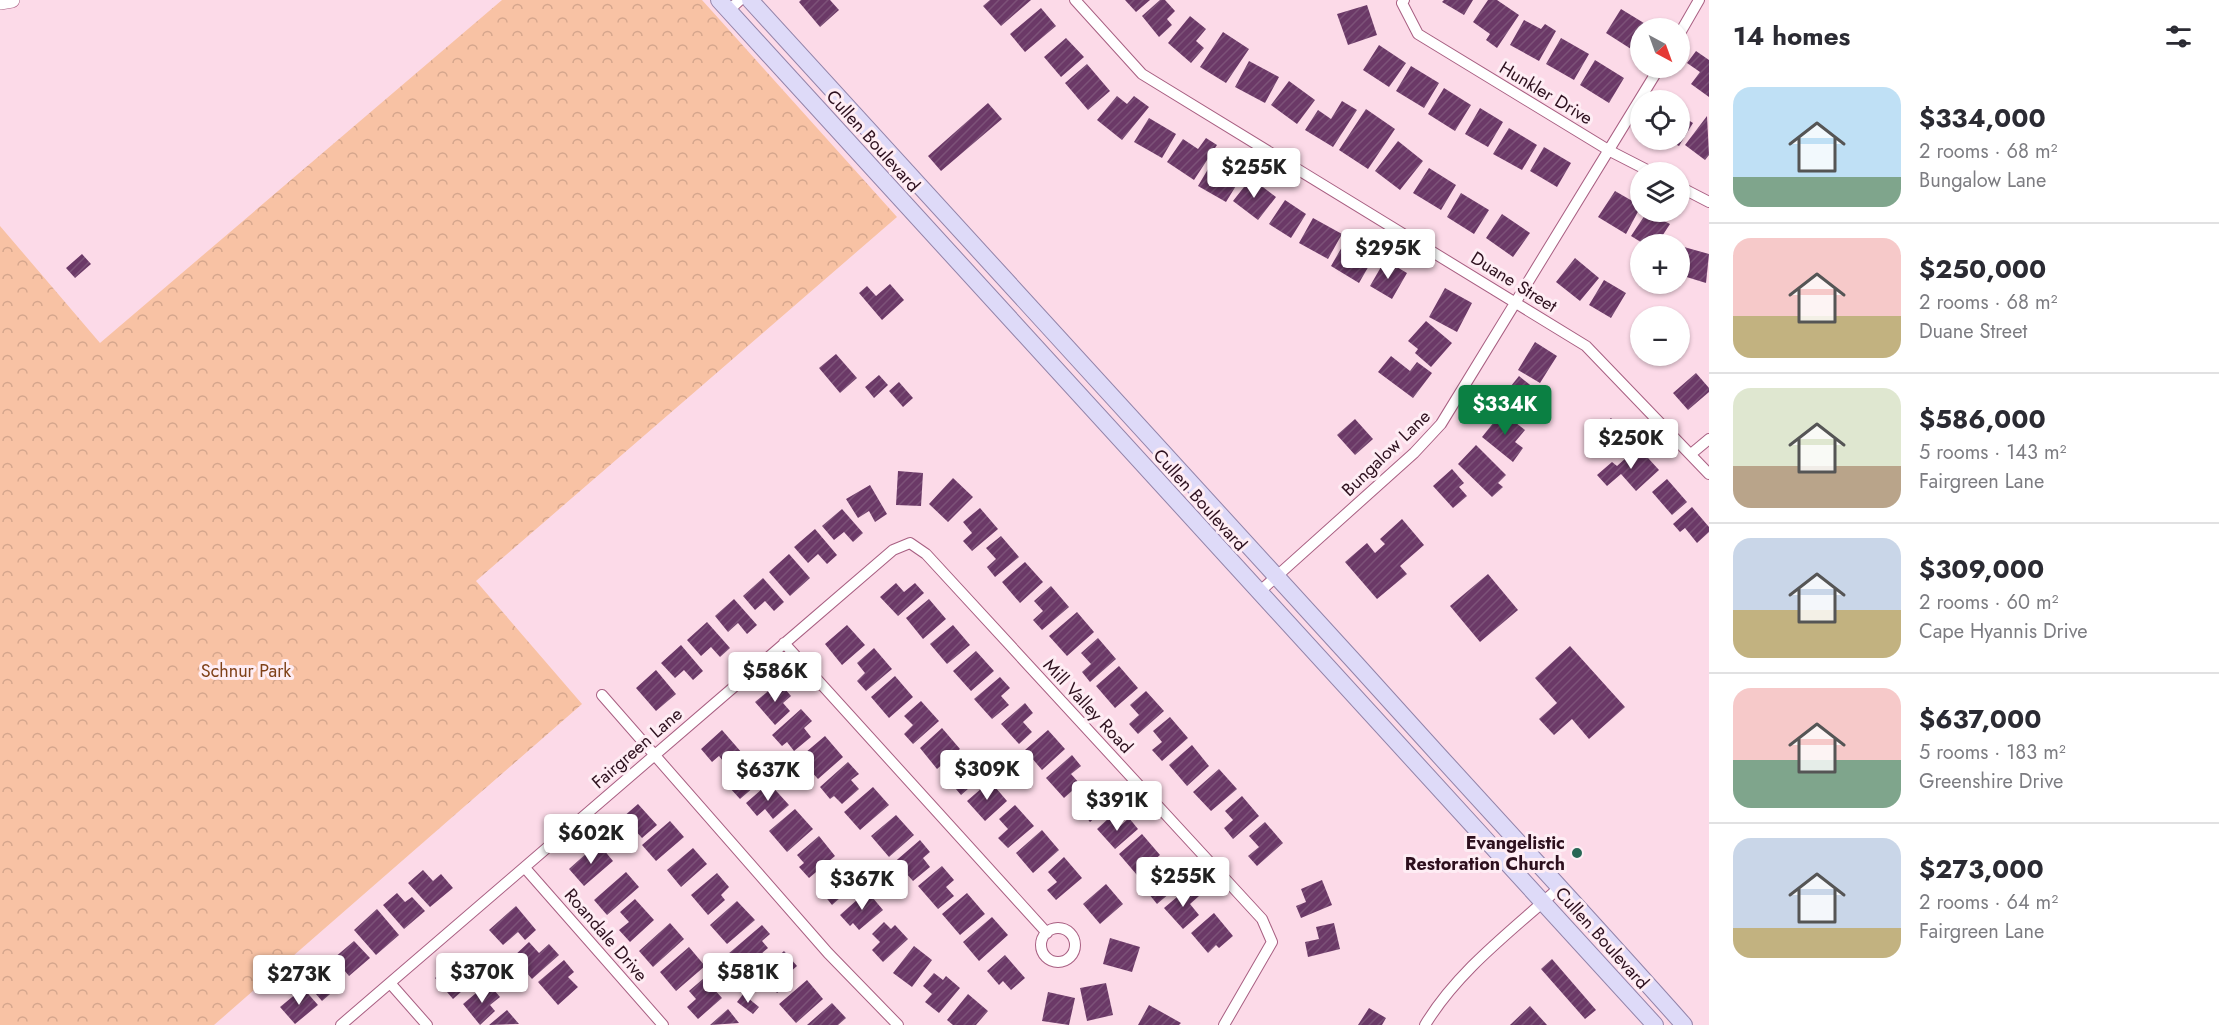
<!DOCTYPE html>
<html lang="en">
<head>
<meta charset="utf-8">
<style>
	body { margin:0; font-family:Jost,sans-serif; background:#f7f7f7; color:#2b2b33; height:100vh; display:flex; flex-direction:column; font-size:22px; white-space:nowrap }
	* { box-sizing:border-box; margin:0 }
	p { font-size:20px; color:#7c7c81 }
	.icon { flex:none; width:33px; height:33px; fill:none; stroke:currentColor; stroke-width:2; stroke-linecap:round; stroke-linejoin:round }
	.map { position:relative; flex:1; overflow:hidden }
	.sheet { display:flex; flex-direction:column; background:#fff; width:510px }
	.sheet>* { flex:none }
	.needle { width:39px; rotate:139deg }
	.tools { position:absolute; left:1630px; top:18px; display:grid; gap:12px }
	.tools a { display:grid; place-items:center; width:60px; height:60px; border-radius:50%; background:#fff; box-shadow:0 2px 4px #0004; font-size:30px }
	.price { position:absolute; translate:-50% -51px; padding:0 14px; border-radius:6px; background:#fff; color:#222; font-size:20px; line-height:39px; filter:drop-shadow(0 2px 3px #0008) }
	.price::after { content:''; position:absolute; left:50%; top:36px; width:18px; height:14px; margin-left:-9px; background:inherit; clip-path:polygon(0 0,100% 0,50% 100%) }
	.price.selected { background:#0b8043; color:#fff }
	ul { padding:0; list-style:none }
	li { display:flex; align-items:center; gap:18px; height:150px; padding:0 24px }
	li+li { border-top:2px solid #e1e1e2 }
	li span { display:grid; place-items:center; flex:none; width:168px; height:120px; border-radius:18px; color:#555 }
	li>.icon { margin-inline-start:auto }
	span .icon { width:72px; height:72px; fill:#fffc; stroke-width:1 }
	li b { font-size:26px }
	h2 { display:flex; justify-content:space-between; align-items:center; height:72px; padding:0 24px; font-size:26px }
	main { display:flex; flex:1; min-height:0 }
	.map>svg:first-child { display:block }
	.forest { fill:url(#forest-crowns) }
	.building { fill:url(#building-hatch) }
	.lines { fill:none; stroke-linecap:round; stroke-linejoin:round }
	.street-casing { stroke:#a85f82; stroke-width:12 }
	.secondary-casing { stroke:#a85f82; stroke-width:16 }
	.primary-casing { stroke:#9283a9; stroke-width:18 }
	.street { stroke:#fff; stroke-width:10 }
	.secondary { stroke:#fff; stroke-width:15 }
	.primary { stroke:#dedaf8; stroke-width:16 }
	.poi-dot { fill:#286755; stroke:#feedf4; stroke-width:2 }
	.labels { text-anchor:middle; stroke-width:6; stroke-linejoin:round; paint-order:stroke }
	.street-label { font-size:18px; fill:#2d101e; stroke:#feedf4 }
	.park-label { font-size:18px; fill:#7f4118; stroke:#feedf4 }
	.poi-label { font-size:18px; font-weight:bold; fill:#2d101e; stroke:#feedf4; text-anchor:end }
</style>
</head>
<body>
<main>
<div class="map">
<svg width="1709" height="1025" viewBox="0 0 1709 1025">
	<defs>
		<pattern id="forest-crowns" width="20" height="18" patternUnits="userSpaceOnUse" patternTransform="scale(1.5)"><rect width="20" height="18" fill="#f8c2a4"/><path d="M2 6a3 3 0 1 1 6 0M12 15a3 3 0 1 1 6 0" fill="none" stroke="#d5a68d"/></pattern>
		<pattern id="building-hatch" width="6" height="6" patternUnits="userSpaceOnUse" patternTransform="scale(1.5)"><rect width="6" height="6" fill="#6b3967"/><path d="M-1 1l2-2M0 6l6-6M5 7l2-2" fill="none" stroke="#7c5278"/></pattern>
	</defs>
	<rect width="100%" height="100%" fill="#fcdae8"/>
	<!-- forest -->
	<path class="forest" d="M502,0H702L897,217L476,581L582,704L214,1025H0V226L100,343Z"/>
	<!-- building -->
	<path class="building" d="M801,0H830L839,10L820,27L799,2Z
		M990,0H1031L1001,26L983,6Z
		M1125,0H1150L1136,12Z
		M1160,0H1165L1175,11L1167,19L1172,25L1159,37L1142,16Z
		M1444,0H1473L1464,15L1442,2Z
		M1488,0H1497L1519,15L1497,48L1486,40L1490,34L1473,22Z
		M1367,5L1377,35L1348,45L1337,14Z
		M1041,8L1056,26L1025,52L1010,34Z
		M1621,9L1652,28H1641V36L1631,49L1606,33Z
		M1190,16L1206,29L1196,41L1204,48L1191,63L1168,43Z
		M1524,20L1541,29L1545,24L1556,31L1539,61L1510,45Z
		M1223,32L1249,49L1226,83L1200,67Z
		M1066,38L1084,57L1061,77L1044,57Z
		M1561,38L1589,54L1574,80L1546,64Z
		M1379,45L1406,63L1389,87L1363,70Z
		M1696,51L1709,60V97L1691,84L1700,72L1687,63Z
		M1595,60L1624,78L1609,103L1580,85Z
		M1249,61L1279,77L1265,103L1235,87Z
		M1087,64L1110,91L1088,110L1065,83Z
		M1411,66L1439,83L1424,108L1396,91Z
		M1289,81L1315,100L1297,124L1271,105Z
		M1444,88L1471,105L1455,131L1428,114Z
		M1117,96L1127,104L1134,96L1149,107L1122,140L1097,120Z
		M1342,101L1357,110L1333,147L1305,130L1318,110L1331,119Z
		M988,103L1002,119L941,171L928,156Z
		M1480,108L1503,122L1488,147L1465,134Z
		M1366,109L1395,129L1368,169L1339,150Z
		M1680,115L1693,123L1679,146L1667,140H1680Z
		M1707,116L1709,155L1705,160L1685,145Z
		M1149,118L1176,134L1162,158L1134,142Z
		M1509,128L1537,145L1522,170L1493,154Z
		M1206,138L1217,145L1194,180L1167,162L1183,139L1198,149Z
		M1398,141L1423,161L1400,190L1375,171Z
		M1544,147L1571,163L1557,187L1530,171Z
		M1214,159L1242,176L1226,202L1198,186Z
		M1429,168L1456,185L1441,210L1413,193Z
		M1251,178L1276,197L1258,220L1233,201Z
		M1615,191L1641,206L1626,234L1598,217Z
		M1461,193L1489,210L1474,234L1447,217Z
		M1285,200L1306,214L1291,238L1269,224Z
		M1647,212L1670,224L1657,244H1644L1631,236Z
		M1502,214L1530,233L1513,257L1486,238Z
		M1313,218L1342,234L1328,259L1299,243Z
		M1346,240L1374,257L1359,283L1331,266Z
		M1684,247L1709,254L1706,283L1680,275Z
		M82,254L91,264L75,278L66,268Z
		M1575,258L1599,278L1580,301L1556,282Z
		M1385,260L1407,273L1392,299L1370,286Z
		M1604,280L1626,293L1611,318L1589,305Z
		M890,284L904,300L882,320L859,293L867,286L876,296Z
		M1445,288L1472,303L1457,332L1429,317Z
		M1426,321L1452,343L1431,367L1415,353L1418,349L1408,341Z
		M1535,342L1557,356L1540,383L1518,370Z
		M836,354L857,378L840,393L819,368Z
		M1391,356L1410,371L1417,362L1432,373L1413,398L1378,372Z
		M1696,373L1709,388V392L1688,410L1673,393Z
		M879,375L888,385L874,398L865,387Z
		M1519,376L1540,393L1520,418L1499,401Z
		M899,382L913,398L903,407L889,391Z
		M1502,412L1525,430L1515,442L1523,448L1513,462L1482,437Z
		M1611,418L1630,440L1616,452L1604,439L1599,443L1592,435Z
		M1355,419L1373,439L1355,455L1337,435Z
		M1476,445L1506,475L1498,483L1503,487L1492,497L1458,464Z
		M1638,447L1659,470L1636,491L1621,474L1607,486L1597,475L1612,462L1617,466Z
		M1452,469L1464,483L1459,487L1467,496L1453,508L1433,486Z
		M898,471L923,473L921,506L896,505Z
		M953,478L973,497L948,522L929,504Z
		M1667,479L1687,502L1672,515L1652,492Z
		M870,485L887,514L875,522L869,511L858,518L846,499Z
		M1692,507L1709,527V532L1697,543L1685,528L1680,532L1673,524Z
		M980,508L998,529L972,551L963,541L972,533L963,522Z
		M842,509L863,533L853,542L844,532L834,540L822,526Z
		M1402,519L1424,545L1400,566L1407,574L1377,599L1345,562L1367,543L1375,553L1385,544L1380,539Z
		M815,529L837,555L827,564L818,554L808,563L794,547Z
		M1001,536L1019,557L995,577L987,567L996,559L986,548Z
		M789,554L810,578L790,596L769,572Z
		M1025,562L1043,582L1020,603L1002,582Z
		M1488,574L1518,610L1480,642L1450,606Z
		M763,578L784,602L774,611L765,601L755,610L743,596Z
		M896,583L904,592L915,583L924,593L898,616L880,597Z
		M1051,586L1069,607L1042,630L1033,620L1043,611L1034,601Z
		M734,599L757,625L747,634L738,623L728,632L715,616Z
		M929,599L946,619L923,639L906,618Z
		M1077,612L1094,632L1067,656L1049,636Z
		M707,622L730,648L720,657L711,647L701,656L687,640Z
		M847,625L865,645L842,665L825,644Z
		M953,625L970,645L947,664L930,644Z
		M1098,638L1116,659L1090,682L1082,672L1091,664L1081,653Z
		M681,645L703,671L693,680L684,670L675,678L661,663Z
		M1570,646L1625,707L1589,739L1572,719L1554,735L1539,719L1557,703L1535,678Z
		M874,648L892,669L866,691L857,681L865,673L857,663Z
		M976,651L994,671L971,691L953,671Z
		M1119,666L1138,688L1115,708L1096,686Z
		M656,670L676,694L656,711L636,688Z
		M895,676L913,697L889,718L871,697Z
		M1000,677L1010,688L1001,696L1009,705L992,719L974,699Z
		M779,682L791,696L783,703L790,711L775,725L755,702Z
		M1146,691L1164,711L1138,734L1129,724L1139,715L1130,705Z
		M921,701L939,721L913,744L904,734L913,725L904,716Z
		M1025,703L1033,713L1023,722L1032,732L1019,744L1001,724Z
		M801,709L812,721L804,728L811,737L794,751L787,742L782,746L772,735Z
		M1170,717L1188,738L1162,761L1152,750L1162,742L1153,731Z
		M942,728L960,749L937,769L920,748Z
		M722,730L742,753L727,766L719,756L712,762L701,749Z
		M1048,730L1065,749L1042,770L1025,750Z
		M825,736L843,757L818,779L799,758Z
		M1192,745L1209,766L1187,786L1169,765Z
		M966,755L984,775L961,795L944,775Z
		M1072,755L1081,766L1071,774L1080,784L1064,798L1046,778Z
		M746,757L754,766L759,762L769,774L740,799L729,787L738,780L730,771Z
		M848,762L859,774L851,780L859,789L842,804L834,796L830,799L820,787Z
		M1219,769L1237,789L1211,811L1193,792Z
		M990,781L1007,801L985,821L967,801Z
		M1095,781L1113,802L1090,822L1072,801Z
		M769,783L789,805L773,819L765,809L757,816L746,803Z
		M873,787L889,805L860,830L844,812Z
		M1242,796L1259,816L1233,839L1224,828L1233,820L1225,811Z
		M638,804L657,825L642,838L623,817Z
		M1015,805L1034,826L1008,848L998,838L1008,829L999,819Z
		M795,809L813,829L787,852L769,831Z
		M896,815L914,835L889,857L871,836Z
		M1110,817L1119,827L1129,818L1138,829L1115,849L1097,829Z
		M670,821L684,837L656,861L642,845Z
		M1265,822L1283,843L1257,866L1248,856L1259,847L1249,836Z
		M1042,830L1059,850L1033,873L1016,853Z
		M1142,834L1160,855L1137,875L1119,854Z
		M819,836L835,856L809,878L799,867L804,863L797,855Z
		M920,840L930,852L923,858L930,867L913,881L905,872L901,876L891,865Z
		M598,843L613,861L584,886L569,869Z
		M693,848L707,864L681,887L667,870Z
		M1064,857L1082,878L1056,900L1047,890L1057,882L1048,872Z
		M1166,860L1184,881L1157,904L1140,883Z
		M841,863L858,882L832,905L816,885Z
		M942,866L954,880L946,887L954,896L938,909L918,886Z
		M423,870L433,881L441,874L453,888L430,907L408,883Z
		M626,872L639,887L607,915L594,900Z
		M717,873L729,887L721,895L725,900L708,915L691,895Z
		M1322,880L1332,905L1301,918L1296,906L1306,902L1301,889Z
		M1106,884L1123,904L1100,924L1083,904Z
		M1190,886L1199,896L1190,904L1199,915L1183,929L1164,908Z
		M867,891L883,910L859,930L853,923L850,926L840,915Z
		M397,893L405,902L412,897L425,911L404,929L383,905Z
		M967,893L985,914L960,935L942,914Z
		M635,899L654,920L630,942L619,930L629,922L620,912Z
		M737,901L755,920L727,944L710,925Z
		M516,906L536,930L525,940L518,932L503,945L489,930Z
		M377,909L399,935L376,955L354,930Z
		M1214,913L1233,936L1219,948L1216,945L1208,953L1191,933Z
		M992,917L1008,935L979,961L963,942Z
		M884,922L891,929L895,925L908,939L883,962L872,950L880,942L872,934Z
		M670,923L684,939L653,967L639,951Z
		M1334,923L1340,949L1308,957L1305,942L1319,939L1316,927Z
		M762,925L770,934L762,941L768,948L742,970L728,954Z
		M1110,938L1140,947L1132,972L1103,964Z
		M354,941L370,958L349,976L334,958Z
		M529,942L539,953L549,944L559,955L532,979L513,957Z
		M914,946L932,960L912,987L893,973Z
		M689,947L705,966L676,991L660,972Z
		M784,951L797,966L787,975L792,981L777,993L760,973Z
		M1005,955L1025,978L1011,990L1003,981L999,985L987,971Z
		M1552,959L1596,1010L1585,1019L1541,969Z
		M564,960L574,972L568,977L578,987L558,1005L538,982Z
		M453,962L471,983L453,999L435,978Z
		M328,963L344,982L322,1001L303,979L315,968L318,972Z
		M934,973L943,980L946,976L960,988L939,1013L925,1002L932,994L923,986Z
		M704,978L722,998L698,1019L687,1007L696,999L689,991Z
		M807,980L823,999L796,1023L779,1004Z
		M488,983L500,997L490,1005L495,1011L480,1025L463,1004Z
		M1106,983L1113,1015L1087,1021L1080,988Z
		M303,988L318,1005L295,1024L280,1007Z
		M1048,992L1075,998L1069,1025L1042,1021Z
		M743,994L759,1007L753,1014L737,1002Z
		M968,994L988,1011L976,1025H953L947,1020Z
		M832,1003L846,1018L838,1025H807Z
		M1149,1005L1181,1023L1179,1025H1138Z
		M1530,1006L1547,1025H1510Z
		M1369,1008L1386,1018L1382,1025H1358Z
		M728,1009L739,1023L710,1025Z
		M507,1010L519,1024L489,1025Z"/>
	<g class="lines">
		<defs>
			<path id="street" d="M1075,0L1142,74L1586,346L1709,474
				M1404,0L1402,3L1418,34L1610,151L1651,172
				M729,10L740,0
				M1680,33L1699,0
				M1680,187L1709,202
				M1691,454L1709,439
				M1258,593L1414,453L1441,424L1659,68
				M784,643L1047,933
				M602,695L828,953L898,1025
				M525,868L663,1025
				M1041 945a17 17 0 1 1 34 0a17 17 0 1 1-34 0Z
				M390,983L427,1025
				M341,1025L893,550L910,543L926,554L1262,919L1272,942L1224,1025
				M1425,1025C1459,969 1513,930 1561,886"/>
			<path id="secondary" d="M0,2L12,0"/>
			<path id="primary" d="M719,0L1655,1025
				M750,0C977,246 1202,493 1426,741C1512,836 1599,929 1684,1025"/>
		</defs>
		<!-- street casing -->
		<use href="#street" class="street-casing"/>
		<!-- secondary casing -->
		<use href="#secondary" class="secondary-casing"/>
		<!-- primary casing -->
		<use href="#primary" class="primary-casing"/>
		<!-- street -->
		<use href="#street" class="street"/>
		<!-- secondary -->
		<use href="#secondary" class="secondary"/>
		<!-- primary -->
		<use href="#primary" class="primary"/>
	</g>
	<!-- markers -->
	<circle class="poi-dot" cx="1577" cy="853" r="6"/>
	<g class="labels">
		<!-- street labels -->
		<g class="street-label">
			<text transform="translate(1546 93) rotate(31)" y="6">Hunkler Drive</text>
			<text transform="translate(873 141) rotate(48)" y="6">Cullen Boulevard</text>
			<text transform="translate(1514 282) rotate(32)" y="6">Duane Street</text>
			<text transform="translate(1386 453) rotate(-44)" y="6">Bungalow Lane</text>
			<text transform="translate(1200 500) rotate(48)" y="6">Cullen Boulevard</text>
			<text transform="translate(1088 706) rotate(47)" y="6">Mill Valley Road</text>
			<text transform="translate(637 748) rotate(-41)" y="6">Fairgreen Lane</text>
			<text transform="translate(606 935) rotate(49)" y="6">Roandale Drive</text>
			<text transform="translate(1602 938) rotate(48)" y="6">Cullen Boulevard</text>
		</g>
		<!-- park labels -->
		<g class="park-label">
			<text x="246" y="677">Schnur Park</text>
		</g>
		<!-- poi labels -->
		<g class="poi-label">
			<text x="1565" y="849">Evangelistic<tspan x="1565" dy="21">Restoration Church</tspan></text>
		</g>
	</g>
</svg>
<div class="tools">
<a><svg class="needle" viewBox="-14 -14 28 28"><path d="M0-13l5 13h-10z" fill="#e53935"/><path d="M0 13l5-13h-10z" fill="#7c7c81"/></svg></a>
<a><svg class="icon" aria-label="locate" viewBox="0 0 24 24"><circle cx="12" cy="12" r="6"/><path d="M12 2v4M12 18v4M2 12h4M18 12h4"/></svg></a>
<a><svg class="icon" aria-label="layers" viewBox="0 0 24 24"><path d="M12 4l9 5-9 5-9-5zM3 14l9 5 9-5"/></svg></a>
<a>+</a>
<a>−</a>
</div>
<b class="price" style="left:1254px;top:199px">$255K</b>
<b class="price" style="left:1388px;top:280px">$295K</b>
<b class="price selected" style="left:1505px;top:436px">$334K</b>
<b class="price" style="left:1631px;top:470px">$250K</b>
<b class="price" style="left:775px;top:703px">$586K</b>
<b class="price" style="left:987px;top:801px">$309K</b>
<b class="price" style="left:768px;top:802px">$637K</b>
<b class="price" style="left:1117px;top:832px">$391K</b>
<b class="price" style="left:591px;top:865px">$602K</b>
<b class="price" style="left:1183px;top:908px">$255K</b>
<b class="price" style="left:862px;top:911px">$367K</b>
<b class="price" style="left:482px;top:1004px">$370K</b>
<b class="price" style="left:748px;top:1004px">$581K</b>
<b class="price" style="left:299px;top:1006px">$273K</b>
</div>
<section class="sheet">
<h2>14 homes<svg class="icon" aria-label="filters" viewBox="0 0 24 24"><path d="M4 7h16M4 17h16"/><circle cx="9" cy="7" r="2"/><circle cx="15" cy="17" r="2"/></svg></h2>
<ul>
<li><span style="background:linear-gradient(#bfe0f5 75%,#7fa58c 0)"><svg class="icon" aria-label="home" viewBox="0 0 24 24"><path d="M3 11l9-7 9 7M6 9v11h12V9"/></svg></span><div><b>$334,000</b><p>2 rooms · 68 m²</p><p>Bungalow Lane</p></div></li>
<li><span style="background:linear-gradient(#f6c9c9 65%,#c2b280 0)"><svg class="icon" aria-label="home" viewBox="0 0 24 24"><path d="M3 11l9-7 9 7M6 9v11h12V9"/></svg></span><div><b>$250,000</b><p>2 rooms · 68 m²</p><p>Duane Street</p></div></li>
<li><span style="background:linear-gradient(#dfe7d0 65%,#b9a48a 0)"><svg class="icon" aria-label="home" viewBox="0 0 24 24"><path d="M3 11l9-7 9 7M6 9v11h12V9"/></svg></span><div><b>$586,000</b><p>5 rooms · 143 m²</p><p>Fairgreen Lane</p></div></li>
<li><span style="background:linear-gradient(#c9d6e8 60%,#c2b280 0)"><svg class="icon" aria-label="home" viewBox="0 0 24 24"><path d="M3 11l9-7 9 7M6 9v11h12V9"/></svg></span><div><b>$309,000</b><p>2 rooms · 60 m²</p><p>Cape Hyannis Drive</p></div></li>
<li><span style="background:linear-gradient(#f6c9c9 60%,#7fa58c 0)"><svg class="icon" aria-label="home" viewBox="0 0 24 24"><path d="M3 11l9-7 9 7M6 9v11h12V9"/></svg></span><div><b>$637,000</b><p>5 rooms · 183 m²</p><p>Greenshire Drive</p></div></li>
<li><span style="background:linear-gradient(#c9d6e8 75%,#c2b280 0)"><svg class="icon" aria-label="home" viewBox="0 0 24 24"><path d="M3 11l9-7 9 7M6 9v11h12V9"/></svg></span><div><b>$273,000</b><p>2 rooms · 64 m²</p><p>Fairgreen Lane</p></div></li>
</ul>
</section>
</main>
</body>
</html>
